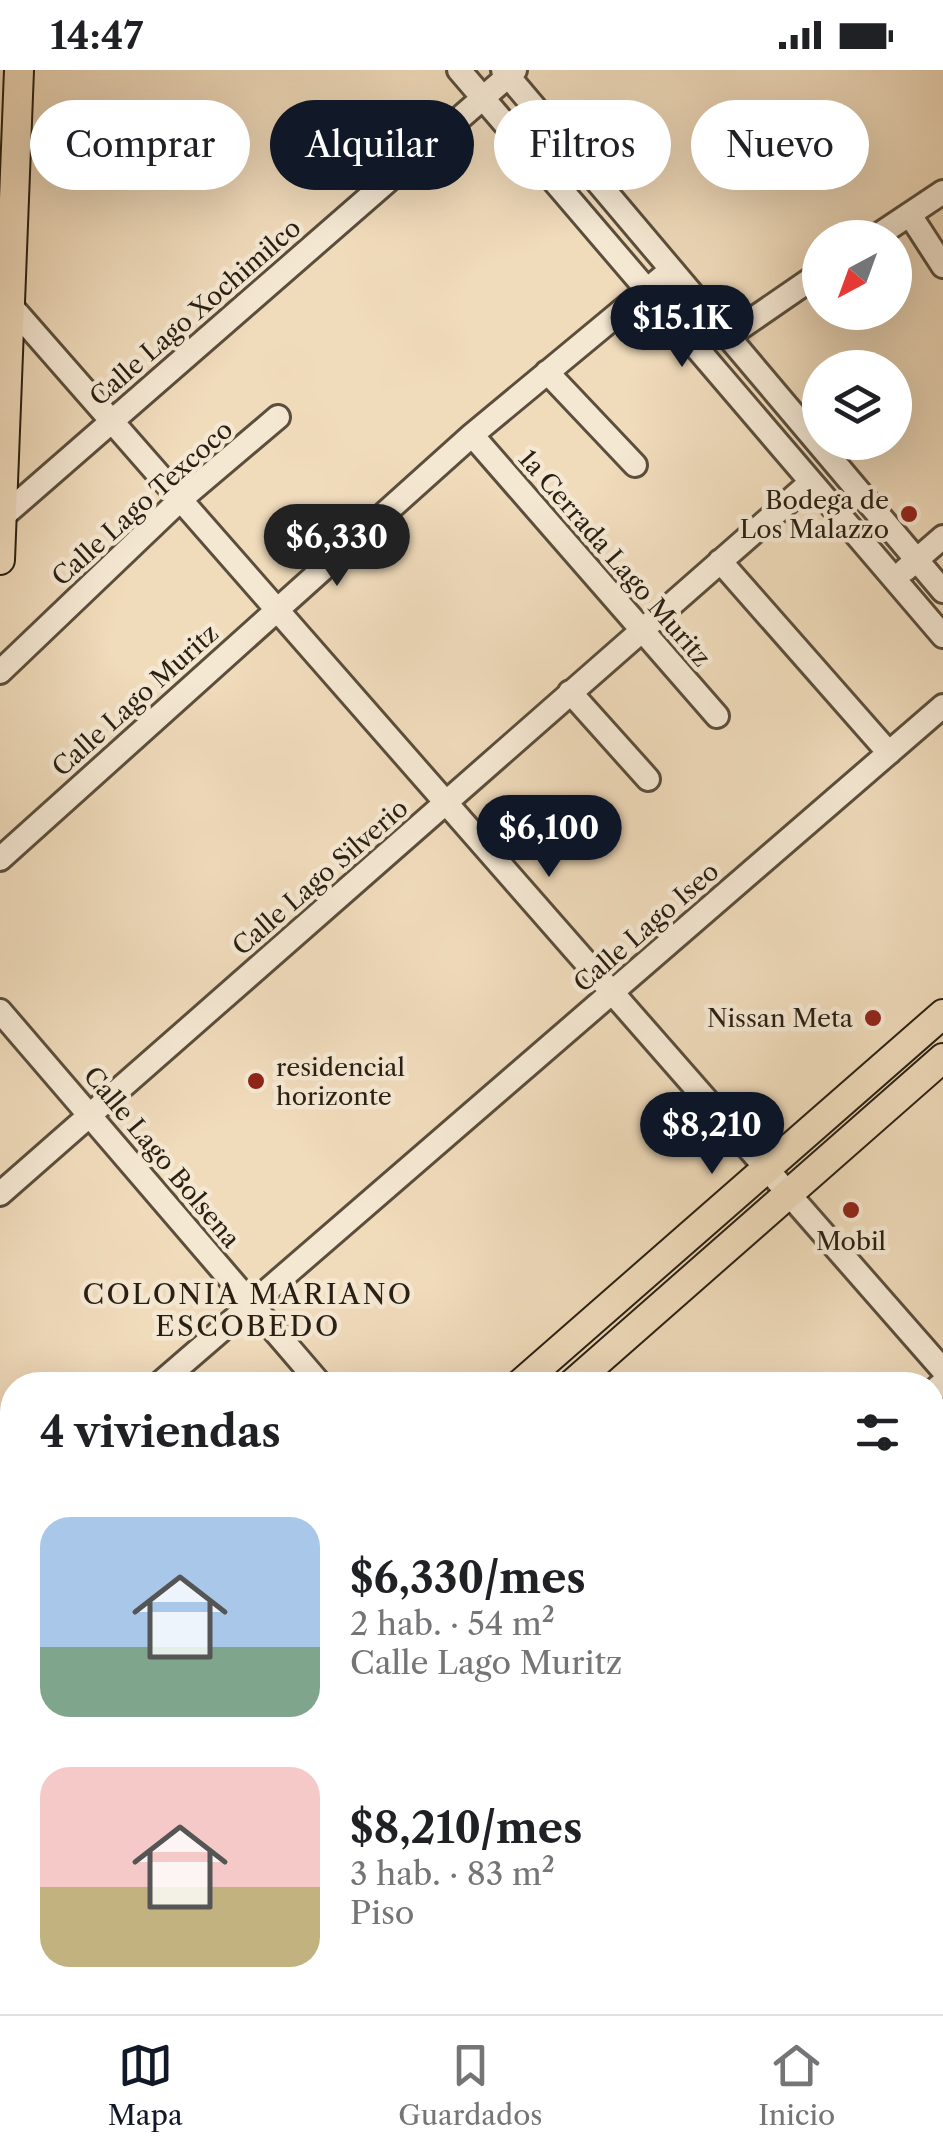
<!DOCTYPE html>
<html lang="es">
<head>
<meta charset="utf-8">
<style>
	body { margin:0; font-family:"Libre Caslon Text",serif; background:#f2f2f2; color:#202124; height:100vh; display:flex; flex-direction:column; font-size:38px; white-space:nowrap }
	* { box-sizing:border-box; margin:0 }
	p { font-size:32px; color:#757577 }
	.icon { flex:none; width:55px; height:55px; fill:none; stroke:currentColor; stroke-width:2; stroke-linecap:round; stroke-linejoin:round }
	.map { position:relative; flex:1; overflow:hidden }
	.drawer { position:absolute; left:0px; top:1302px; width:945px; height:642px; display:flex; flex-direction:column; background:#fff; border-radius:40px 40px 0 0; box-shadow:0 10px 40px #0002 }
	.drawer>* { flex:none }
	.top-card { position:absolute; left:30px; top:30px; width:885px; height:90px; display:flex; gap:20px }
	.needle { width:65px; rotate:221deg }
	.buttons { position:absolute; left:802px; top:150px; display:grid; gap:20px }
	.buttons a { display:grid; place-items:center; width:110px; height:110px; border-radius:50%; background:#fff; box-shadow:0 10px 40px #0002; font-size:50px }
	.price { position:absolute; translate:-50% -85px; padding:0 22px; border-radius:35px; background:#111827; color:#fff; font-size:32px; line-height:65px; filter:drop-shadow(0 2px 5px #0008) }
	.price::after { content:''; position:absolute; left:50%; top:60px; width:30px; height:22px; margin-left:-15px; background:inherit; clip-path:polygon(0 0,100% 0,50% 100%) }
	.price.active { background:#222; color:#fff }
	ul { padding:0; list-style:none }
	li { display:flex; align-items:center; gap:30px; height:250px; padding:0 40px }
	li span { display:grid; place-items:center; flex:none; width:280px; height:200px; border-radius:30px; color:#555 }
	li>.icon { margin-inline-start:auto }
	span .icon { width:120px; height:120px; fill:#fffc; stroke-width:1 }
	li b { font-size:42px }
	h2 { display:flex; justify-content:space-between; align-items:center; height:120px; padding:0 40px; font-size:42px }
	.tag { padding:0 35px; border-radius:45px; background:#fff; box-shadow:0 10px 40px #0002; font-size:35px; line-height:90px }
	.tag.active { background:#111827; color:#fff }
	.status { display:flex; justify-content:space-between; align-items:center; height:70px; padding:0 50px; background:#fff; direction:ltr }
	.status svg { height:28px; fill:currentColor }
	.tab-bar { display:flex; justify-content:space-around; align-items:center; height:140px; border-top:2px solid #e0e0e0; background:#fff; font-size:28px; color:#757577 }
	.tab-bar a { display:grid; justify-items:center; gap:5px }
	.tab-bar .active { color:#111827 }
	.map>svg:first-child { display:block }
	.lines { fill:none; stroke-linecap:round; stroke-linejoin:round }
	.minor-casing { stroke:#5b4e3c; stroke-width:28 }
	.major-casing { stroke:#291f12; stroke-width:32 }
	.minor { stroke:#f5e8d3; stroke-width:22 }
	.major { stroke:#f0dbbb; stroke-width:28 }
	.rail { stroke:#291f12; stroke-width:5; stroke-dasharray:18 18; stroke-linecap:butt }
	.poi-dot { fill:#8f2418; stroke:#f5e8d3; stroke-width:4 }
	.labels { text-anchor:middle; stroke-width:9; stroke-linejoin:round; paint-order:stroke }
	.street-label { font-size:25px; fill:#291f12; stroke:#f5e8d3 }
	.poi-label { font-size:25px; fill:#291f12; stroke:#f5e8d3; text-anchor:end }
	.neighbourhood-label { font-size:28px; letter-spacing:2.5px; fill:#291f12; stroke:#f5e8d3 }
</style>
</head>
<body>
<div class="status"><b>14:47</b><svg viewBox="0 0 49 12"><path d="M0 12V9h3v3zM5 12V6h3v6zM10 12V3h3v9zM15 12V0h3v12zM26 1h20v11H26zM47 4h2v5h-2z"/></svg></div>
<div class="map">
<svg width="943" height="1944" viewBox="0 0 943 1944">
	<rect width="100%" height="100%" fill="#f0dbbb"/>
	<filter id="stains"><feTurbulence type="fractalNoise" baseFrequency=".002" numOctaves="4"/><feColorMatrix values="0 0 0 0 .2 0 0 0 0 .09 0 0 0 0 .02 0 0 0 .5 -.17"/></filter>
	<radialGradient id="worn" r=".72"><stop offset=".6" stop-color="#630" stop-opacity="0"/><stop offset="1" stop-color="#630" stop-opacity=".3"/></radialGradient>
	<g class="lines">
		<defs>
			<path id="minor" d="M459,0L943,566
				M503,0L943,521
				M910,145L943,196
				M874,168L943,122
				M3,227L943,1300
				M727,267L820,203
				M547,302L635,395
				M472,365L717,646
				M2,447L515,0
				M720,491L889,683
				M905,500L943,467
				M0,602L180,430L278,347
				M570,622L648,709
				M0,789L472,365L671,200
				M0,941L321,1315
				M0,1124L811,412
				M158,1315L943,636
				M932,1322L943,1313
				M0,1452L12,1441
				M932,1670L943,1661
				M0,1673L12,1689
				M865,1932L875,1944
				M231,1944L244,1932
				M621,1944L634,1932"/>
			<path id="major" d="M0,490L19,0
				M519,1315L943,944
				M571,1315L943,988
				M0,1778L12,1766
				M0,1821L12,1810"/>
		</defs>
		<!-- minor casing -->
		<use href="#minor" class="minor-casing"/>
		<!-- major casing -->
		<use href="#major" class="major-casing"/>
		<!-- minor -->
		<use href="#minor" class="minor"/>
		<!-- major -->
		<use href="#major" class="major"/>
		<!-- rail -->
		<path class="rail" d="M0,1504H12
			M932,1516H943"/>
	</g>
	<!-- markers -->
	<g class="poi-dot">
		<circle cx="909" cy="444" r="10"/>
		<circle cx="873" cy="948" r="10"/>
		<circle cx="256" cy="1011" r="10"/>
		<circle cx="851" cy="1140" r="10"/>
	</g>
	<g class="labels">
		<!-- street labels -->
		<g class="street-label">
			<text transform="translate(195 242) rotate(-41)" y="9">Calle Lago Xochimilco</text>
			<text transform="translate(142 433) rotate(-42)" y="9">Calle Lago Texcoco</text>
			<text transform="translate(615 488) rotate(49)" y="9">1a Cerrada Lago Muritz</text>
			<text transform="translate(135 630) rotate(-42)" y="9">Calle Lago Muritz</text>
			<text transform="translate(320 807) rotate(-41)" y="9">Calle Lago Silverio</text>
			<text transform="translate(646 857) rotate(-41)" y="9">Calle Lago Iseo</text>
			<text transform="translate(162 1087) rotate(50)" y="9">Calle Lago Bolsena</text>
		</g>
		<!-- poi labels -->
		<g class="poi-label">
			<text x="889" y="439">Bodega de<tspan x="889" dy="29">Los Malazzo</tspan></text>
			<text x="853" y="957">Nissan Meta</text>
			<text x="276" y="1006" text-anchor="start">residencial<tspan x="276" dy="29">horizonte</tspan></text>
			<text x="851" y="1180" text-anchor="middle">Mobil</text>
		</g>
		<!-- neighbourhood labels -->
		<g class="neighbourhood-label">
			<text x="248" y="1234">COLONIA MARIANO<tspan x="248" dy="32">ESCOBEDO</tspan></text>
		</g>
	</g>
	<rect width="100%" height="100%" filter="url(#stains)"/>
	<rect width="100%" height="100%" fill="url(#worn)"/>
</svg>
<div class="buttons">
<a><svg class="needle" viewBox="-14 -14 28 28"><path d="M0-13l5 13h-10z" fill="#e53935"/><path d="M0 13l5-13h-10z" fill="#757577"/></svg></a>
<a><svg class="icon" aria-label="layers" viewBox="0 0 24 24"><path d="M12 4l9 5-9 5-9-5zM3 14l9 5 9-5"/></svg></a>
</div>
<b class="price" style="left:682px;top:300px">$15.1K</b>
<b class="price active" style="left:337px;top:519px">$6,330</b>
<b class="price" style="left:549px;top:810px">$6,100</b>
<b class="price" style="left:712px;top:1107px">$8,210</b>
<div class="top-card">
<a class="tag">Comprar</a>
<a class="tag active">Alquilar</a>
<a class="tag">Filtros</a>
<a class="tag">Nuevo</a>
</div>
<section class="drawer">
<h2>4 viviendas<svg class="icon" aria-label="filters" viewBox="0 0 24 24"><path d="M4 7h16M4 17h16"/><circle cx="9" cy="7" r="2"/><circle cx="15" cy="17" r="2"/></svg></h2>
<ul>
<li><span style="background:linear-gradient(#a9c7e8 65%,#7fa58c 0)"><svg class="icon" aria-label="home" viewBox="0 0 24 24"><path d="M3 11l9-7 9 7M6 9v11h12V9"/></svg></span><div><b>$6,330/mes</b><p>2 hab. · 54 m²</p><p>Calle Lago Muritz</p></div></li>
<li><span style="background:linear-gradient(#f6c9c9 60%,#c2b280 0)"><svg class="icon" aria-label="home" viewBox="0 0 24 24"><path d="M3 11l9-7 9 7M6 9v11h12V9"/></svg></span><div><b>$8,210/mes</b><p>3 hab. · 83 m²</p><p>Piso</p></div></li>
</ul>
</section>
</div>
<nav class="tab-bar">
<a class="active"><svg class="icon" aria-label="map" viewBox="0 0 24 24"><path d="M3 6l6-2 6 2 6-2v14l-6 2-6-2-6 2zM9 4v14M15 6v14"/></svg>Mapa</a>
<a><svg class="icon" aria-label="saved" viewBox="0 0 24 24"><path d="M7 4h10v16l-5-4-5 4z"/></svg>Guardados</a>
<a><svg class="icon" aria-label="home" viewBox="0 0 24 24"><path d="M3 11l9-7 9 7M6 9v11h12V9"/></svg>Inicio</a>
</nav>
</body>
</html>
